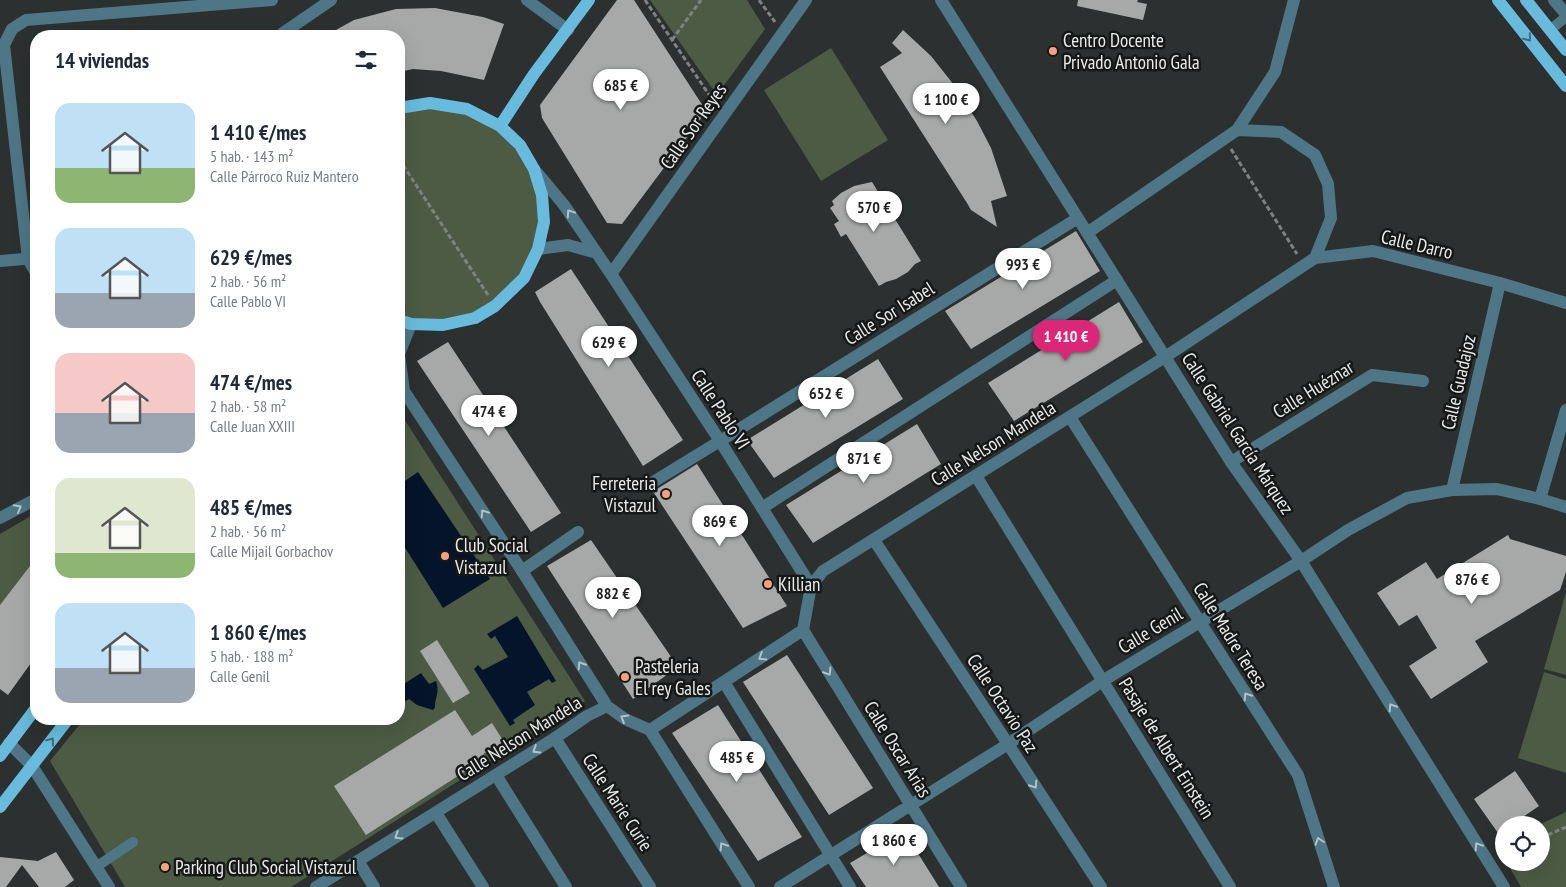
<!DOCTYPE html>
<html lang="es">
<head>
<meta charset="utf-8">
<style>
	body { margin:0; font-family:"PT Sans Narrow",sans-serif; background:#f6f6f7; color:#1f2937; height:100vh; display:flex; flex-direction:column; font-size:19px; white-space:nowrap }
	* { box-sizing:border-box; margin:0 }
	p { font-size:16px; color:#747a83 }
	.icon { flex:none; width:28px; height:28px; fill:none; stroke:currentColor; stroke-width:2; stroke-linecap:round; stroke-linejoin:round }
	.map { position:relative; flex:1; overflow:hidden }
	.drawer { position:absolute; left:30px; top:30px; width:375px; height:695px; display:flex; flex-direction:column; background:#fff; border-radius:20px; box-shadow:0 5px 20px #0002 }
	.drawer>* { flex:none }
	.fabs { position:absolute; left:1495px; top:816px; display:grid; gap:10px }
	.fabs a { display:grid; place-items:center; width:55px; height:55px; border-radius:50%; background:#fff; box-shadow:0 5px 20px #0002; font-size:25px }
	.price { position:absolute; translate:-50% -42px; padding:0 11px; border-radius:18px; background:#fff; color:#222; font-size:16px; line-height:32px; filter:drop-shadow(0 1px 2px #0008) }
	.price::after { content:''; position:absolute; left:50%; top:30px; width:15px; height:11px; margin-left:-8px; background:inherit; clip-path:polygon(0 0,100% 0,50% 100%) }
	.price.current { background:#db2777; color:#fff }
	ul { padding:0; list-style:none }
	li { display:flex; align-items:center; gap:15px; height:125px; padding:0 25px }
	li span { display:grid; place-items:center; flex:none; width:140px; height:100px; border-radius:15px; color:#555 }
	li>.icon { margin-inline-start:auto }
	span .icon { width:60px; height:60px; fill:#fffc; stroke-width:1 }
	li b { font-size:21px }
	h2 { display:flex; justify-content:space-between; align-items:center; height:60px; padding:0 25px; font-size:21px }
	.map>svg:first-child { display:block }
	.green { fill:#4d5b44 }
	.water { fill:#05142b }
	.building { fill:#a6a9a8 }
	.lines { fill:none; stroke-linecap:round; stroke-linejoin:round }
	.path { stroke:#7e8282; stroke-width:3; stroke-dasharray:5 2.5; stroke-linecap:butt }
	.service { stroke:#4f7686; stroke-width:10 }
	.pedestrian { stroke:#4f7686; stroke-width:12 }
	.minor { stroke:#4f7686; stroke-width:12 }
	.primary { stroke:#68bbdd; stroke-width:12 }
	.oneway { stroke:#3f6a7a }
	.oneway2 { stroke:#b3c2c8 }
	.poi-dot { fill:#f3a081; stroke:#161818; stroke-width:2 }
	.labels { text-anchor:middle; stroke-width:5; stroke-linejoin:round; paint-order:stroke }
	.poi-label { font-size:19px; fill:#e9ebeb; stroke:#161818; text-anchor:start }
	.street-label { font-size:19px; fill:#e9ebeb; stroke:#161818 }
</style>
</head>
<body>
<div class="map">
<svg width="1566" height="887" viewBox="0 0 1566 887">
	<rect width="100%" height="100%" fill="#2c3030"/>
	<!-- green -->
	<path class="green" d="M650,0H747L765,29L717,95Z
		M831,48L888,140L821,181L764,90Z
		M430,103L500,126L534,169L544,222L524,278L475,318L443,325L399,320V108Z
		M399,411L585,701L291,887H125L50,761L84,719H399Z
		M36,513V558L0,605V534Z
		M1566,592V675L1544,669Z
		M1544,672L1566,679V773L1518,758Z
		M1566,812V887H1521L1507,863L1541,862V825H1539Z"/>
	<!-- water -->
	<path class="water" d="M418,472L490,579L443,608L399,538V485Z
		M517,616L556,681L552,683L549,679L527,692L535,705L513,720L515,723L510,726L474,669L478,665L483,670L508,657L495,636L491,639L487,634Z
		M421,673L429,684L436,681C440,692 435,697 435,707L433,710L417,705L409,699L400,704L399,701V687Z"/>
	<!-- building -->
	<path class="building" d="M617,0H634L703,106L702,117L622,224L607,223L542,118L540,105Z
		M1078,0H1138L1137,2L1147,4L1143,20L1077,6Z
		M435,8L483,17L504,24L484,80L441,71L413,69L399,72V36H325L354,20L396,9Z
		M903,30L931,56L954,85L977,121L991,148L1007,196L991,201L997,227L971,210L967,203L880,67L902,53L892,43Z
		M872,182L921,261L915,264L908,272L896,279L886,282L879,286L846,234L841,237L834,224L839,221L830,208L834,205L832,201L841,193L854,186Z
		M1076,231L1100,271L971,349L945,311Z
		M571,269L683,440L643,466L540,302L535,292Z
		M1119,302L1143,342L1014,421L988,383Z
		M448,342L561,513L531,532L417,361Z
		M878,359L903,399L774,478L747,440Z
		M917,424L941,464L813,543L786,505Z
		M697,464L787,606L743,628L652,490L657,489Z
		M1508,535L1510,539L1566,556V572L1560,590L1475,641L1488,662L1431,699L1409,666L1437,648L1417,615L1399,626L1377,593L1426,562L1437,579Z
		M591,540L678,667L633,699L547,566Z
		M36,558V656L8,695L0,689V605Z
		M437,640L470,693L453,703L420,651Z
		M787,655L873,788L829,815L743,682Z
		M718,705L802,837L758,861L672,733Z
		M455,710L472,736L492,723L504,742L483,754L486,758L366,835L334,786Z
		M1515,771L1539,806L1511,825H1504V830L1498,833L1474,799Z
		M904,831L939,887H866L850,863Z
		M56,852L74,880L65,887H39L22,865L6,887H0V857L38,861Z"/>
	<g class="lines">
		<!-- path -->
		<path class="path" d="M645,0L716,105
			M759,0L775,22
			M672,40L701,0
			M1231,149L1297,254
			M399,159L488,295
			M1541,838L1566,827"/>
		<!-- service -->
		<path class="service" d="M1550,30L1566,17
			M96,867L133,842"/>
		<!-- pedestrian -->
		<path class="pedestrian" d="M1554,0L1566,14
			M1070,417L1200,622
			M1231,462L1372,375L1423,381
			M976,476L1230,887
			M653,482L720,441
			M1452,490L1500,283
			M1540,499L1566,410
			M762,508L1117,280
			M874,540L1008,744
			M522,571L578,532
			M724,682L850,887
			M555,738L650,887
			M496,775L566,887
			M436,813L483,887
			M358,861L374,887"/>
		<!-- minor -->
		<path class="minor" d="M527,0L568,30
			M941,0L1231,462L1301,561L1504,887
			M280,36L283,33L331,0
			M1237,130L1281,132L1315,155L1328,184L1331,218L1315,258
			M534,169L564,205L611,274L720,441L811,586
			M1087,233L1237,130L1275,72L1294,0
			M538,249L568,245L597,253
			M0,261L36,258
			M36,273L28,259L4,45L12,29L26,20L272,0
			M611,274L806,0
			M411,324L399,354L404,391L522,571L607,706L625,719L650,730L803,630L811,586L823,571L1165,357L1315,258L1373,251L1500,283L1566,303
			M720,441L1078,218
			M0,518L36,499
			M1200,622L1298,775L1334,887
			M803,630L961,887
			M650,730L749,887
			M9,743L32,766L109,887
			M1008,744L1101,887
			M316,887L555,738L587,716L607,706
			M780,887L1008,744L1104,680L1301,561L1348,530L1407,498L1452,490L1497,489L1540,499L1566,507"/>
		<!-- primary -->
		<path class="primary" d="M1498,0L1566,86
			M1526,0L1566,50
			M399,108L430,103L467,109L500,126L520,145L534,169L542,195L544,222L538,249L524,278L495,306L475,318L443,325L411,324L399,320
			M500,126L534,74L589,0
			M0,756L36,708
			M0,807L68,719"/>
	</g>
	<!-- one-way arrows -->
	<defs><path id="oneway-chevron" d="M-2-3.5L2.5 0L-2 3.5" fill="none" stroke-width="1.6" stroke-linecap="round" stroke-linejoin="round" transform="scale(1.25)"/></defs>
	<g class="oneway">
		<use href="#oneway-chevron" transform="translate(1528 38) rotate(51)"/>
		<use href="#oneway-chevron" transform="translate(51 741) rotate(-53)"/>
	</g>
	<g class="oneway2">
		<use href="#oneway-chevron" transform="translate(570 213) rotate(-124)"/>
		<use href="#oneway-chevron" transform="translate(18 508) rotate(-28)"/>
		<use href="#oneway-chevron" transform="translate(484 513) rotate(-123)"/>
		<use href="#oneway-chevron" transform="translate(762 657) rotate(148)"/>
		<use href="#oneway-chevron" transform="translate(581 665) rotate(-122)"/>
		<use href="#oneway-chevron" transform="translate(828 672) rotate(58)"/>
		<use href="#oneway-chevron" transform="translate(1247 696) rotate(-123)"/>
		<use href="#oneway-chevron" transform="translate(1392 707) rotate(-122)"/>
		<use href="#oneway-chevron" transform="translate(624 718) rotate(-149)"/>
		<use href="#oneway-chevron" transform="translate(536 750) rotate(148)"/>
		<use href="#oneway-chevron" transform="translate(1034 785) rotate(57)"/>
		<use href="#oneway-chevron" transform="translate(398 836) rotate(148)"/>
		<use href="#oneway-chevron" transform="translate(1319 841) rotate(-108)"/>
		<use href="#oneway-chevron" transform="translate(723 846) rotate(-122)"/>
		<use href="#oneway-chevron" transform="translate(1478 846) rotate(-122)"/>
	</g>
	<!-- markers -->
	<g class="poi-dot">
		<circle cx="1053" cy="51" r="5"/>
		<circle cx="666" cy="494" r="5"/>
		<circle cx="445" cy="556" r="5"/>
		<circle cx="768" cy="584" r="5"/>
		<circle cx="625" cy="677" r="5"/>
		<circle cx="165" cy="867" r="5"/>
	</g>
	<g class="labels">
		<!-- poi labels -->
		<g class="poi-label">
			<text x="1063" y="47">Centro Docente<tspan x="1063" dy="22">Privado Antonio Gala</tspan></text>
			<text x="656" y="490" text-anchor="end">Ferreteria<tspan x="656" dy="22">Vistazul</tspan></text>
			<text x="455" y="552">Club Social<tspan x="455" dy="22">Vistazul</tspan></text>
			<text x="778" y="591">Killian</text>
			<text x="635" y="673">Pasteleria<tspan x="635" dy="22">El rey Gales</tspan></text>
			<text x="175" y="874">Parking Club Social Vistazul</text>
		</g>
		<!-- street labels -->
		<g class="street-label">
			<text transform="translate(693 126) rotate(-55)" y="7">Calle Sor Reyes</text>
			<text transform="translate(1417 244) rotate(13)" y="7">Calle Darro</text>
			<text transform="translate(889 313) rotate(-32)" y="7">Calle Sor Isabel</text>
			<text transform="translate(1458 382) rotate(-77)" y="7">Calle Guadajoz</text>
			<text transform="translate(1313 389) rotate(-32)" y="7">Calle Huéznar</text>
			<text transform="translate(721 409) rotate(57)" y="7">Calle Pablo VI</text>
			<text transform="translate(1238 433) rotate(57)" y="7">Calle Gabriel García Márquez</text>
			<text transform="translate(993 443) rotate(-32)" y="7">Calle Nelson Mandela</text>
			<text transform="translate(1150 630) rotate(-31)" y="7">Calle Genil</text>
			<text transform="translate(1231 636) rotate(58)" y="7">Calle Madre Teresa</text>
			<text transform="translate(1003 703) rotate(57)" y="7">Calle Octavio Paz</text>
			<text transform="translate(519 738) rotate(-32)" y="7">Calle Nelson Mandela</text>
			<text transform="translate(1167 748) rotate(58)" y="7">Pasaje de Albert Einstein</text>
			<text transform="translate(898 749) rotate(58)" y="7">Calle Oscar Arias</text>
			<text transform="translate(618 802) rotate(57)" y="7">Calle Marie Curie</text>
		</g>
	</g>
</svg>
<div class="fabs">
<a><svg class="icon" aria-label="locate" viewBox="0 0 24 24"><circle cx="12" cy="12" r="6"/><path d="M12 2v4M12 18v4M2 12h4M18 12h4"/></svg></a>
</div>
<b class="price" style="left:621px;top:111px">685 €</b>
<b class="price" style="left:946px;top:125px">1 100 €</b>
<b class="price" style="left:874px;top:233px">570 €</b>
<b class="price" style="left:1023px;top:290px">993 €</b>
<b class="price current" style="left:1066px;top:362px">1 410 €</b>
<b class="price" style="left:609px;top:368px">629 €</b>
<b class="price" style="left:826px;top:419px">652 €</b>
<b class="price" style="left:489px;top:437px">474 €</b>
<b class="price" style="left:864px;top:484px">871 €</b>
<b class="price" style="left:720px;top:547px">869 €</b>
<b class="price" style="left:1472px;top:605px">876 €</b>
<b class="price" style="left:613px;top:619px">882 €</b>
<b class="price" style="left:737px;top:783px">485 €</b>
<b class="price" style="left:894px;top:866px">1 860 €</b>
<section class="drawer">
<h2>14 viviendas<svg class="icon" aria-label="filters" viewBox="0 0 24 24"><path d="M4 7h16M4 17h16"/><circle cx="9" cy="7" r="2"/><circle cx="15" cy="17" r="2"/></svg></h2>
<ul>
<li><span style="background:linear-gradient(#bfe0f5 65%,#8fb573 0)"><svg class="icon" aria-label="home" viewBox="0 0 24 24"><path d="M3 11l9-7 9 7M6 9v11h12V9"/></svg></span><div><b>1 410 €/mes</b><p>5 hab. · 143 m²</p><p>Calle Párroco Ruiz Mantero</p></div></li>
<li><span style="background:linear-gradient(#bfe0f5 65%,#9aa5b1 0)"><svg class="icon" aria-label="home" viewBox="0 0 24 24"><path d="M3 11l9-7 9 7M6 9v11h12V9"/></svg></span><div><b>629 €/mes</b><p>2 hab. · 56 m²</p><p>Calle Pablo VI</p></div></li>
<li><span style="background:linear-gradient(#f6c9c9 60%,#9aa5b1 0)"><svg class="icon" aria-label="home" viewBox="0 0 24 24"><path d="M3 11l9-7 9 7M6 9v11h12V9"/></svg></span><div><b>474 €/mes</b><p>2 hab. · 58 m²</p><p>Calle Juan XXIII</p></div></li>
<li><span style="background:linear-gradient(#dfe7d0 75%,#8fb573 0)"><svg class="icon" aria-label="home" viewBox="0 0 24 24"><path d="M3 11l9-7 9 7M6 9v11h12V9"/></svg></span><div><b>485 €/mes</b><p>2 hab. · 56 m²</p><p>Calle Mijail Gorbachov</p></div></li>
<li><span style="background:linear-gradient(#bfe0f5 65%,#9aa5b1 0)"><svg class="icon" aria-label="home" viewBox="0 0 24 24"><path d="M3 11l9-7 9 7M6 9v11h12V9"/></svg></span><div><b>1 860 €/mes</b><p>5 hab. · 188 m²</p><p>Calle Genil</p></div></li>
</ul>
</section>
</div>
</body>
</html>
